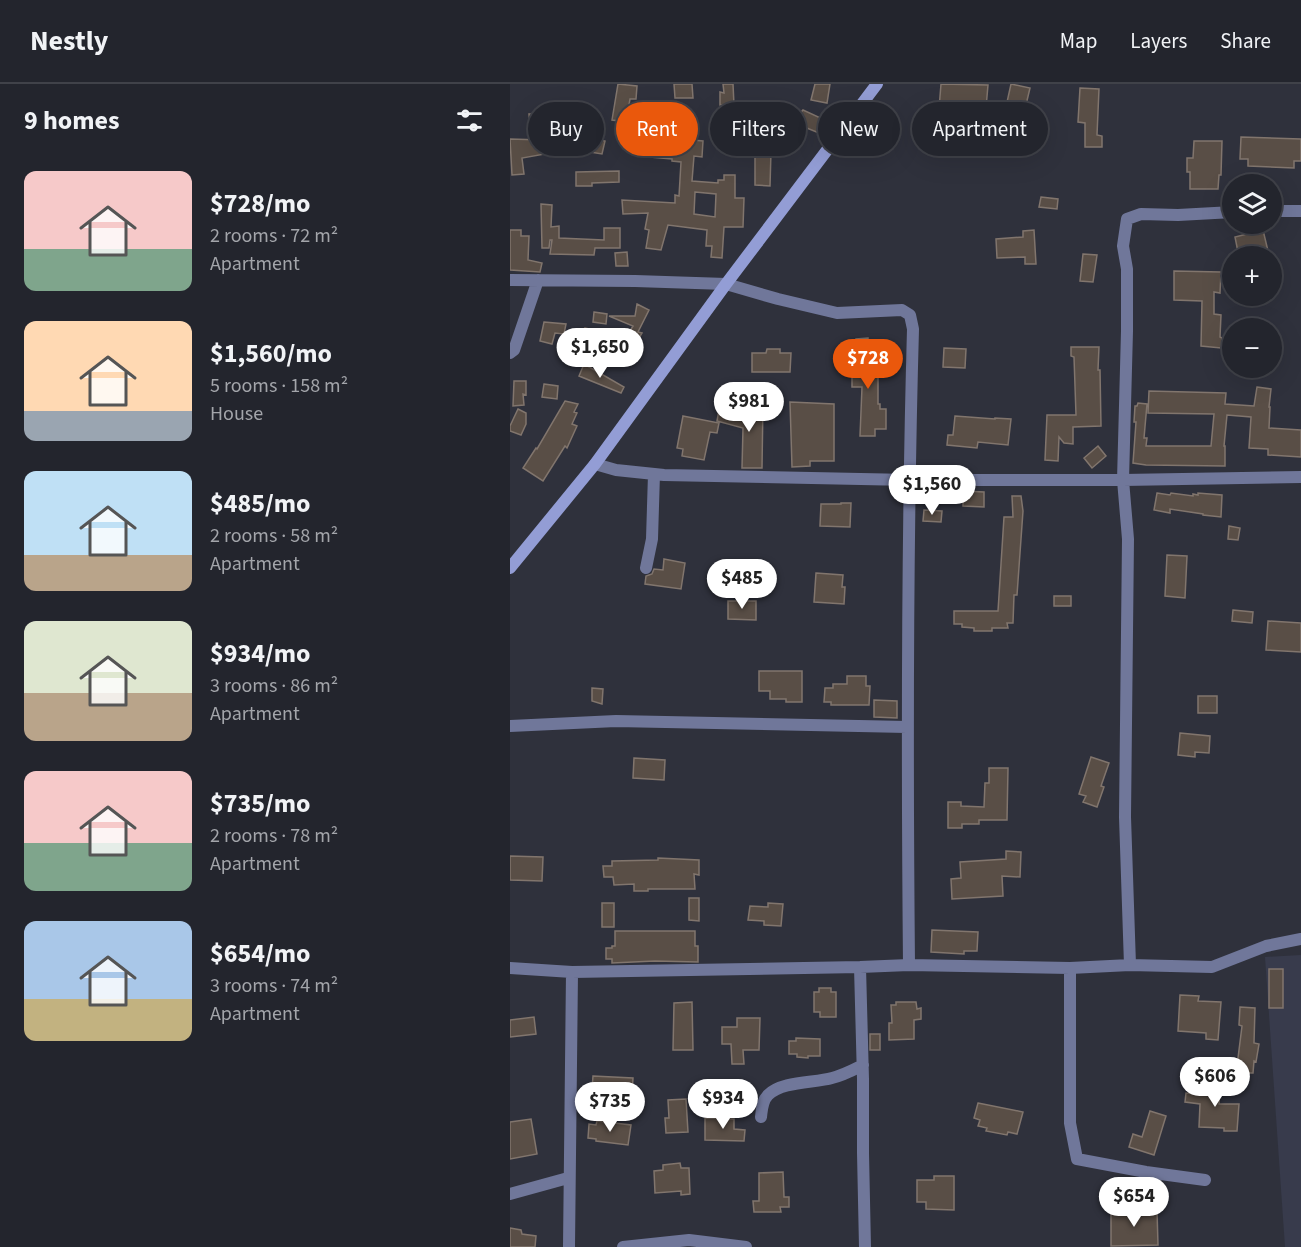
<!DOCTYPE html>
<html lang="en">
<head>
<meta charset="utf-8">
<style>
	body { margin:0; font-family:"Source Sans 3",sans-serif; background:#2f3139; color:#f1f3f6; height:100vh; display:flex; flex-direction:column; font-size:22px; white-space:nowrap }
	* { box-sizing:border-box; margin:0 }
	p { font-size:20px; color:#a3a5aa }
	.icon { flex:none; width:33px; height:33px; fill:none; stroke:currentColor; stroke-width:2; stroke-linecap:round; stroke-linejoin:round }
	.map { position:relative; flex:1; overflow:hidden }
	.drawer { display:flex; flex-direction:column; background:#23252d; width:510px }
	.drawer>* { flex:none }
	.guide { position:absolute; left:18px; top:18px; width:570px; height:54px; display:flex; gap:12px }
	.fabs { position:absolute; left:712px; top:90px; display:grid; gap:12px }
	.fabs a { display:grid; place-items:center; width:60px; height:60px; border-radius:50%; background:#23252d; box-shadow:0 6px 24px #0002,0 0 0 2px #404249; font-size:30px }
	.price { position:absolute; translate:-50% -51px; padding:0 14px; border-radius:21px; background:#fff; color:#222; font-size:20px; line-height:39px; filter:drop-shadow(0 2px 3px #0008) }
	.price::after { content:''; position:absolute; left:50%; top:36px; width:18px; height:14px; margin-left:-9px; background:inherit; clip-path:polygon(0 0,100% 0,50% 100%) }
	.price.active { background:#ea580c; color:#fff }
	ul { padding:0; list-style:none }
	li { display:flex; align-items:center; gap:18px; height:150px; padding:0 24px }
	li span { display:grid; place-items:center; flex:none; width:168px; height:120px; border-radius:12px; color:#555 }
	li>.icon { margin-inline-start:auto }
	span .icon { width:72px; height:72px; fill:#fffc; stroke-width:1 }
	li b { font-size:26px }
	h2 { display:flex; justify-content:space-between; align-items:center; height:72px; padding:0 24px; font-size:26px }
	.tag { padding:0 21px; border-radius:27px; background:#23252d; box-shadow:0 6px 24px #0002,0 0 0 2px #404249; font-size:21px; line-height:54px }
	.tag.active { background:#ea580c; color:#fff }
	header { display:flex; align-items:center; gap:36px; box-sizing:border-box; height:84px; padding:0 30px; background:#23252d; border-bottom:2px solid #404249 }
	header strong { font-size:28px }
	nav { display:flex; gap:33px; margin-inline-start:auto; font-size:21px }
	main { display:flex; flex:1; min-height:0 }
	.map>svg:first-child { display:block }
	.built { fill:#383b4c }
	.building { fill:#594e46; stroke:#81756d; stroke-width:1.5; fill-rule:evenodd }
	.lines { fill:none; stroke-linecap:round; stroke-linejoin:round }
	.street { stroke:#70779a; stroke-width:12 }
	.secondary { stroke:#939dd5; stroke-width:12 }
</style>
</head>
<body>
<header>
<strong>Nestly</strong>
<nav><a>Map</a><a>Layers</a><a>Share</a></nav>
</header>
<main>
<section class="drawer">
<h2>9 homes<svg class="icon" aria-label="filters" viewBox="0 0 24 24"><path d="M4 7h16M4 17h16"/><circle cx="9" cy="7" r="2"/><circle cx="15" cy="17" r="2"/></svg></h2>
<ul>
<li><span style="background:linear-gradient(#f6c9c9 65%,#7fa58c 0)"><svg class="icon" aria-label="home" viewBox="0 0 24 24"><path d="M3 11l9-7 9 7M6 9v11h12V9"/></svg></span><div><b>$728/mo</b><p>2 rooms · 72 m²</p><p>Apartment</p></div></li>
<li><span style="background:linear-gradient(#ffd9b3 75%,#9aa5b1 0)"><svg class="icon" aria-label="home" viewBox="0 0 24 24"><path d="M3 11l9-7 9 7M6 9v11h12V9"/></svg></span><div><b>$1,560/mo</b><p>5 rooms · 158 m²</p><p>House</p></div></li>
<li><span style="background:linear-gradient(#bfe0f5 70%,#b9a48a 0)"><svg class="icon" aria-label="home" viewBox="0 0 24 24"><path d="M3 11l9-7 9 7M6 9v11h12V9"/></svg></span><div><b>$485/mo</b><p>2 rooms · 58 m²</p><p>Apartment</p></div></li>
<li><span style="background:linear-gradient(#dfe7d0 60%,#b9a48a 0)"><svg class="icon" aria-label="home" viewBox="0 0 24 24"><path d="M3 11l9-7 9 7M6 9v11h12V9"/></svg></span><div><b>$934/mo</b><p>3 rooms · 86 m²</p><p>Apartment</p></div></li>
<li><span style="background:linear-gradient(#f6c9c9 60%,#7fa58c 0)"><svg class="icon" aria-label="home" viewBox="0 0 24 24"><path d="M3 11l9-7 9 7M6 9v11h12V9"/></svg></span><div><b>$735/mo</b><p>2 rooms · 78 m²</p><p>Apartment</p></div></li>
<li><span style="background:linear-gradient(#a9c7e8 65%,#c2b280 0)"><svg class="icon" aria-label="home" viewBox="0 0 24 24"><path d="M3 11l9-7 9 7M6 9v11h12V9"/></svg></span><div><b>$654/mo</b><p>3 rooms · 74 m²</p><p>Apartment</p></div></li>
</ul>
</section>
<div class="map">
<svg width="791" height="1163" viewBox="0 0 791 1163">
	<rect width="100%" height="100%" fill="#2f313c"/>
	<!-- built -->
	<path class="built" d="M791,871V1163H775L755,873Z"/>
	<!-- building -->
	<path class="building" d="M108,0L127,2L126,15H120L116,38L102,36Z
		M164,0H182L183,14H165Z
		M213,0H223L224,21H210V8L214,9Z
		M305,0H320L317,19L301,16Z
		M431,0L478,1L476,24L461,22L460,29L429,25Z
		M501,0L520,4L510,46L492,41Z
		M570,4L589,5L587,51L592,52V63H575V39L568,38Z
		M69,24L70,37L20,41L19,30L54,29V26Z
		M293,26L315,36L309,49L282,38Z
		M731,53L791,55V77H784V84L738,82V75H730Z
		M0,55L32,56L35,70L12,74L14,90L2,91Z
		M85,55L95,57L92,70L80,68L65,67V56H85Z
		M172,55L193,57L192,73L184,72L182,97L208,99V96H214V91H225V114H234L233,143H214L212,174L201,173L202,162H196L197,146L158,141L151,166L136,164L139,146L135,145L138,129L113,130L112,116L165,119V111L169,112L171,78L162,77V75L129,72L130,58L171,63ZM185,108L206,110L205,133L184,130Z
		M265,56H285V67L261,68L260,102L245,101V59Z
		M684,57H712L711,91H709L708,105H680V88H677V74H683Z
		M109,87V98L82,99V102H66V88Z
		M531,113L548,115L547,125L529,123Z
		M31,120L42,121L41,143L49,142V154L94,156V144H110V164H85L84,171L40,170L42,156H40L39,164H32Z
		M0,146H11V152H19L18,176L32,179L30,188L0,186Z
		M524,146L526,180H515V173L487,174L486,155L513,153V147Z
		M753,146L758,167L747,170L745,164L728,168L725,153Z
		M117,168L118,182H106L105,169Z
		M573,170L587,171L583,198L570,197Z
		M664,187L711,188L710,209L704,208V230L711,231L710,253L712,254L711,264L691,262L692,217L664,216Z
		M127,220L139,226L128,248L132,249L119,271L109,265L123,242L99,232H125Z
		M84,228L97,230L96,240L83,238Z
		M34,238L56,240L54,250L45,249L42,260L30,257Z
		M75,244L88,247L84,260L72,257Z
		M358,254V266H362V279H368V320H370V325H376V345H365V352H350L352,303H342V287H347L346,255Z
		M561,263H589L588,286H590L591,342L563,343V360L554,359L549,353L548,377L535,376L537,331H566L564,273L561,272Z
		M434,264L456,265L455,284L433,283Z
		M257,265H270V269H281L280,288H242V269H256Z
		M74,280L114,303L111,309L69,292Z
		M4,297H16V311L13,310L14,321L3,322Z
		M34,300L48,302L47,315L32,313Z
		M747,303L761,305L759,323H760L759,344L791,346V373L758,371V365L739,364L741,333L717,331L714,362H715V382L636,381L623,379L626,338H624L625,322H627L628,319L637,320L634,354H637L636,362H701L704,330L638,329L639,307L716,309L715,320L744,322Z
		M55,317L68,320L64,328L67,329L62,340L67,342L57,364L55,362L33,397L13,384L26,364L27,365Z
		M235,318H253L252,384H232L233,344L207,337L209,326L235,333Z
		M280,318L324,320V377H300V382L282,383Z
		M8,325L16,329V340L11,351L0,347V342Z
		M173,332L209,339L207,349L200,348L194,376L172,372L173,365L167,364Z
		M445,332L485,335V334L501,335L498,361L468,358L467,364L437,361L438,351H443Z
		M588,362L596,372L582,384L574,374Z
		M453,407L474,408V423L453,422Z
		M647,409L660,411L661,409L683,412V410L688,411V409L712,411L711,433L693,431V430L660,425V429L644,426Z
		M502,412H511L513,427L507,511H504L503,539H497L498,544H482V547H464V544L452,543V540H444V527H488L494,433H503Z
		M331,419H341L340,443L310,442L311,420H331Z
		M414,426L432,427L431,438L413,437Z
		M719,442L730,444L728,456L718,455Z
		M657,471L677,472L675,514L655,512Z
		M154,475L175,479L171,505L135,500L136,492L142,490L144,485L153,486Z
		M306,489L333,491L332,503H335L334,520L304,518Z
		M544,512H561V522H544Z
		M218,517H246V536L218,535Z
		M723,526L743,528L742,539L722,537Z
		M758,537L791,539V568L756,566Z
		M249,587H292V618H276V615H260V607H249Z
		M337,592H356V602H360L359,621H321V618H314L315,604H323V600H337Z
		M82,604L93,605L92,620L82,617Z
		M688,612H707V629H688Z
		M364,616L387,617V634L364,633Z
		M670,649L700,652L699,669L685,668V673L668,671Z
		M581,673L599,679L591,702L594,703L587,723L573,718L576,712L569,710Z
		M124,674L155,676L154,696L123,694Z
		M479,684H498L497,736H469V740H452V744H438V718H451V722L474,723L475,699H479Z
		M496,767L511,768L510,793L492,792L493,812L442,815L441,795L451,794L450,778L496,775Z
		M0,772L33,773L32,797L0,796Z
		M148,774L189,776V791L184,790L185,805H138V807H124V800L104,801L103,793H94L93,782H102V777L148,776Z
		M179,814H189V837L179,836Z
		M92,819H104V843H92Z
		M258,819L273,820L271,842L254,841V837L238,836L240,822L258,823Z
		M422,846L468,848L467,867H454V870L421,868Z
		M105,847H185V862H188V878L145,877L102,879V875H96V864H102V862H105Z
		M759,885H773V924H759Z
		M309,904H321V908H326V933H310V928H304V908H309Z
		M670,911L689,912L688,917L711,918L708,956L696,955V949L668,947Z
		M182,918L183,966H163L164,919Z
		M386,918H406L407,925L411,924V935L404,936V955L379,956V939H382L381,921H386Z
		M730,923L745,924L744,959L749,960L746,978L744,977L743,989H727L728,974L732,942L729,941Z
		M24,933L26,950L0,953V936Z
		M227,934H250L249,966H233L234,980H222L221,960H212V943H227Z
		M360,950H370V966H360Z
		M286,954L310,955V972H298V974L287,973V970H279V957H286Z
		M83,992L123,994L122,1010L115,1009V1012L88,1010V1006L82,1005Z
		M696,994H710L709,1020H729L727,1047H714V1044L689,1043L690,1020L675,1018L676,1009L696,1011Z
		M176,1015L178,1048L156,1049L155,1034H159L158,1016Z
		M468,1019L513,1028L507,1050L498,1048L497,1051L476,1047L477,1044L468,1042L470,1036L464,1034Z
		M640,1027L656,1032L644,1071L619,1063L623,1050L632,1053Z
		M195,1034L224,1035V1045L235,1046L234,1057L195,1056Z
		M21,1035L27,1070L0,1075V1038Z
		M87,1037L121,1041L118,1061L86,1057V1055L78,1054L79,1040L86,1041Z
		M170,1079L171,1084H179L180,1110L171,1111V1107L145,1109L144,1087L153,1086V1081Z
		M273,1088L274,1113H279V1123H270L271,1128H244L243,1117H249V1089Z
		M424,1092H444V1126L416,1125V1118H407V1096H424Z
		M601,1126H647L648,1161L601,1162Z
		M0,1144L11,1146L12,1150L26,1152L25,1163H0Z"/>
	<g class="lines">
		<!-- street -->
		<path class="street" d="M762,127H791
			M0,196L125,197L216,200L268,215L327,229L392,226L400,231L403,245C397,457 397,669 399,881
			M0,269L4,266L28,196
			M85,380L106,386L154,391L400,396H613L791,393
			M136,484L142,455L144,390
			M0,642L106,637L397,643
			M620,881L615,733L618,455L613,396L617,247V185L613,162L617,135L631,130L668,131L723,128
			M350,883L353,995V1069L355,1163
			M0,884L62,888L350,883L399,881L560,884L620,881L702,883L756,862L791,855
			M560,884V1039L567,1075L636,1088L695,1096
			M251,1033C252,1025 252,1017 258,1011C272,997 304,999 322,994C334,991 343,986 353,981
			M0,1110L58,1094
			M59,1163L62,888
			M113,1163L179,1156L236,1163"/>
		<!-- secondary -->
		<path class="secondary" d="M0,484L85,380L216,200L367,0"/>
	</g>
</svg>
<div class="fabs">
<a><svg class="icon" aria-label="layers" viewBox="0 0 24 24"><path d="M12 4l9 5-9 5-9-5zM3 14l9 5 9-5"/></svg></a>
<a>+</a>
<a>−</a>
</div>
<b class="price" style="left:90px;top:295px">$1,650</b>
<b class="price active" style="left:358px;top:306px">$728</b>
<b class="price" style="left:239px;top:349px">$981</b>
<b class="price" style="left:422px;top:432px">$1,560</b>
<b class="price" style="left:232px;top:526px">$485</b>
<b class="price" style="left:705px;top:1024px">$606</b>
<b class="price" style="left:213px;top:1046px">$934</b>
<b class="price" style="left:100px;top:1049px">$735</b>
<b class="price" style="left:624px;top:1144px">$654</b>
<div class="guide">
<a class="tag">Buy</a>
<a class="tag active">Rent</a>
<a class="tag">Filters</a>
<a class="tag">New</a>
<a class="tag">Apartment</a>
</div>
</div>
</main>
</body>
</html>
